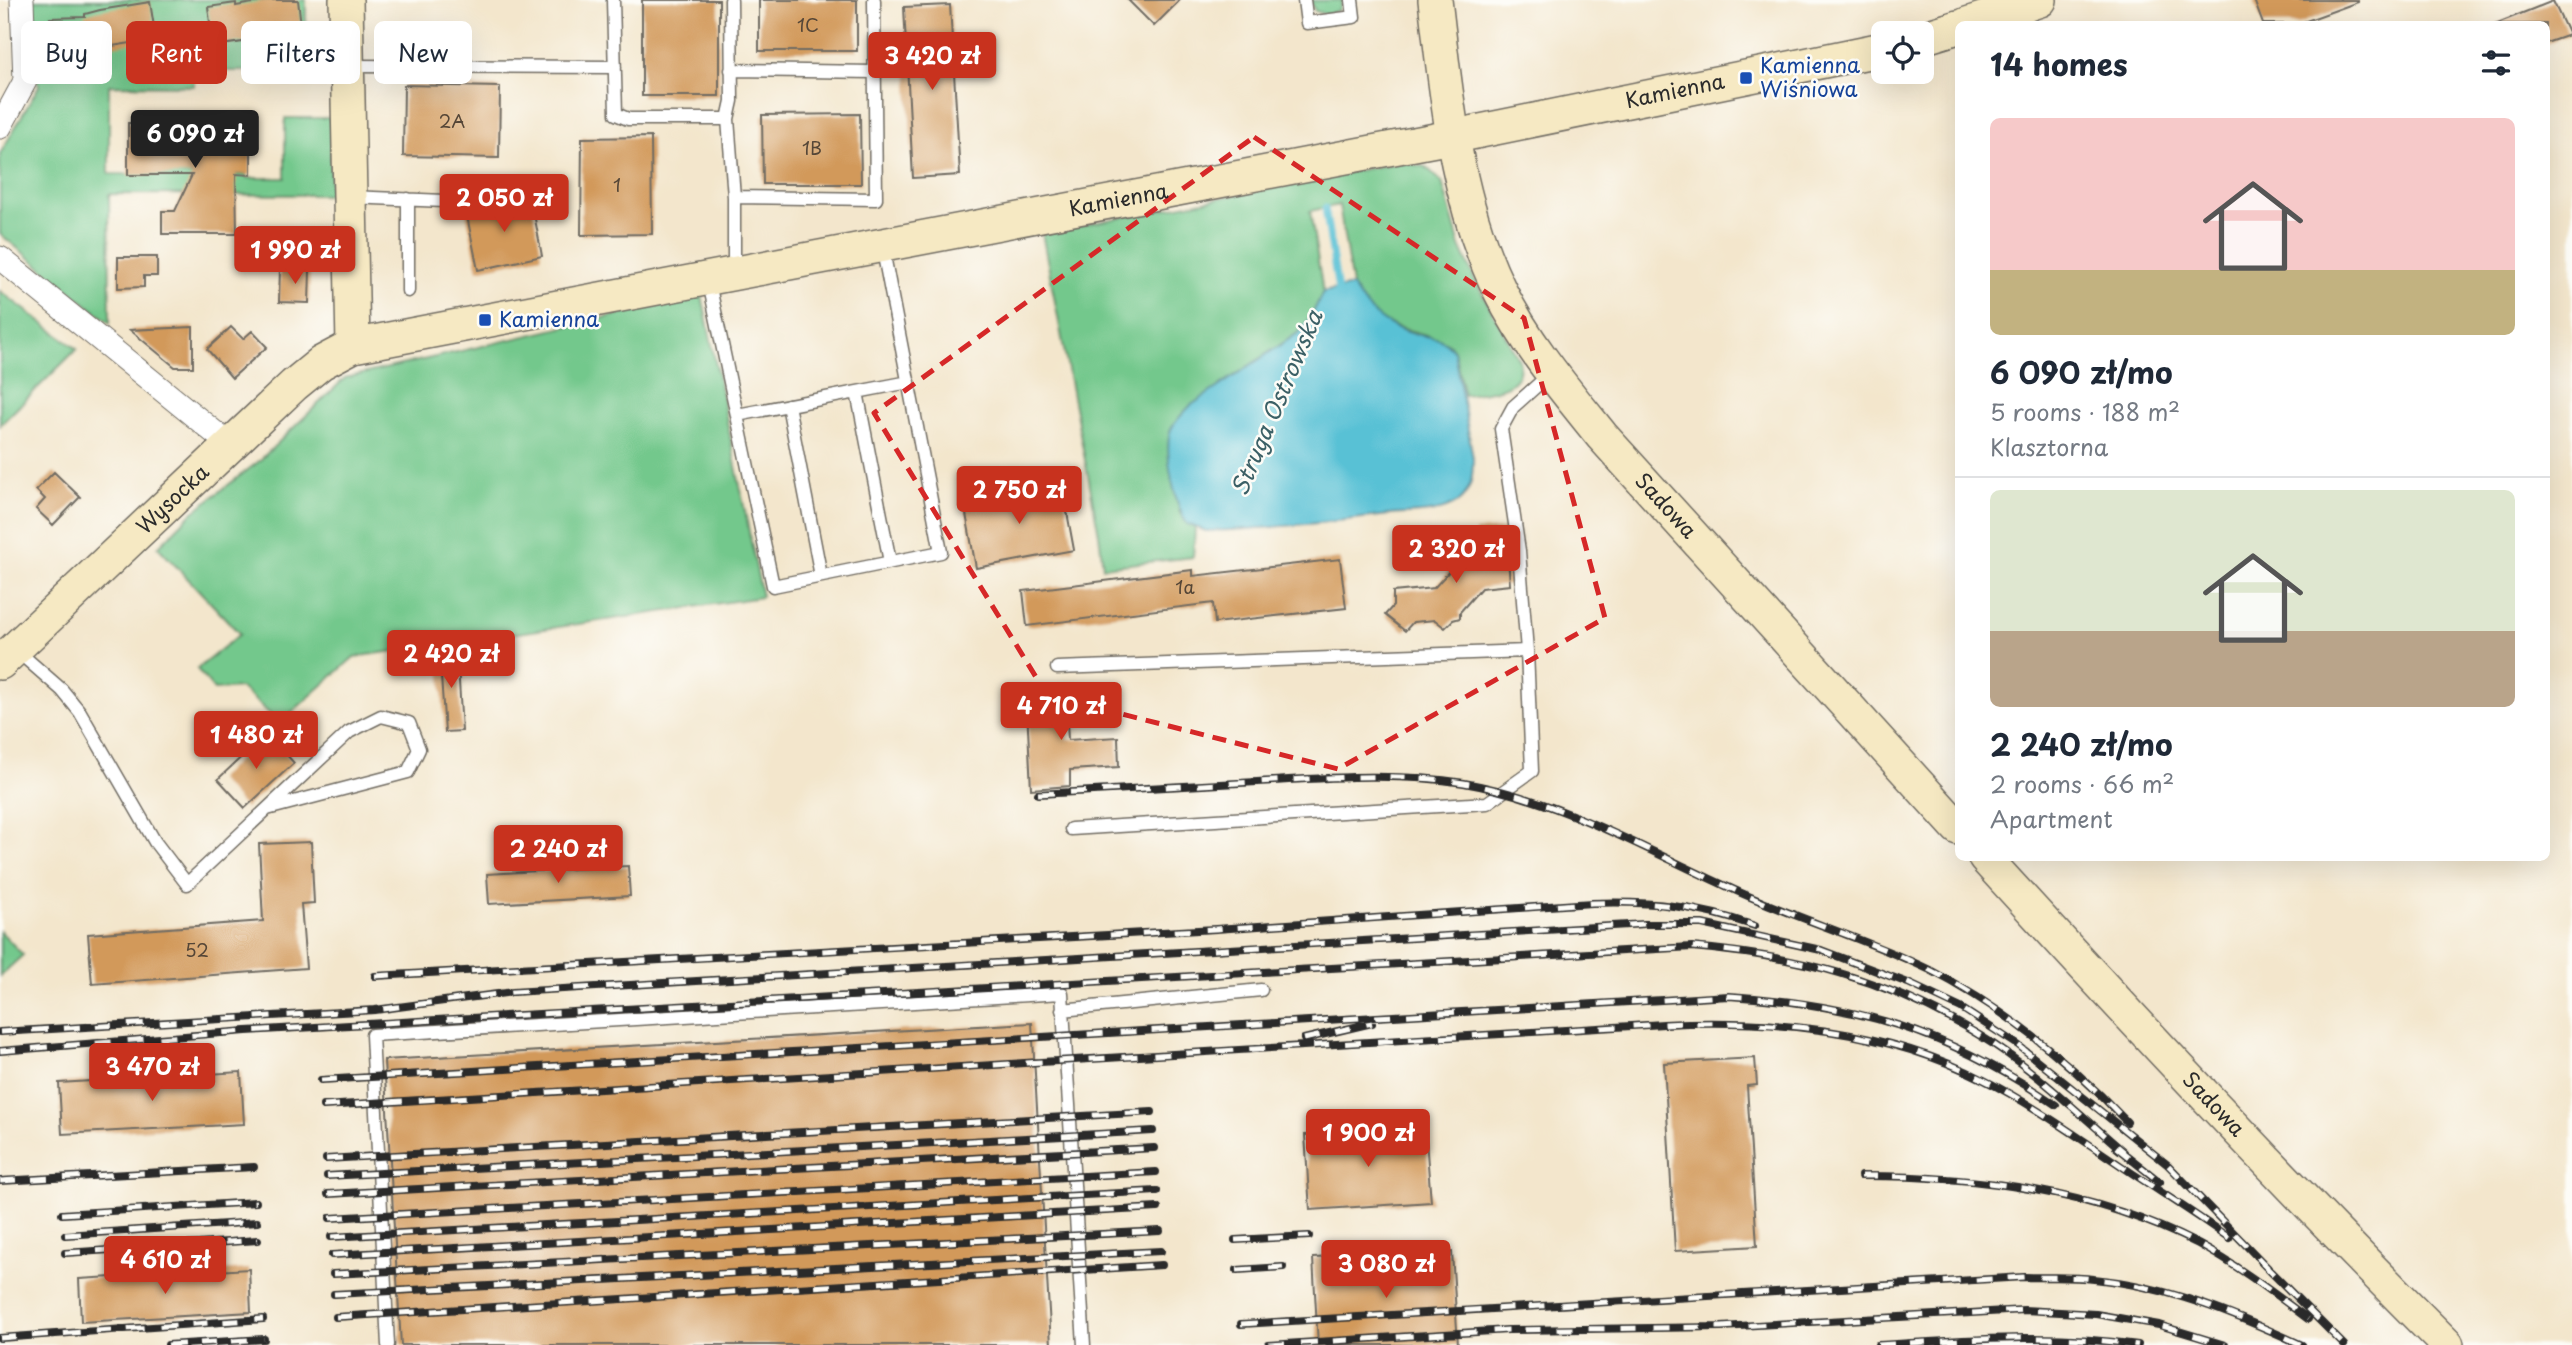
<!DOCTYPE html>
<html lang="en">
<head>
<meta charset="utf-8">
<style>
	body { margin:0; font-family:"Playpen Sans",sans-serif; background:#f6f6f7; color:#1f2937; height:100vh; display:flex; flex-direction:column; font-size:26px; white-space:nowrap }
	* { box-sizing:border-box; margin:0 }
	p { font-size:23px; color:#747a83 }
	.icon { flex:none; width:38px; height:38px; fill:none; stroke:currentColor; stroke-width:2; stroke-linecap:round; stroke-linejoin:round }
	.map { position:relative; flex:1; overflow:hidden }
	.details { position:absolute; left:1955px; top:21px; width:595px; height:840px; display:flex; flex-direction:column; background:#fff; border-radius:10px; box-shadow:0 7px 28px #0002 }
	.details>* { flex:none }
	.banner { position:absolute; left:21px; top:21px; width:665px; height:63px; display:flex; gap:14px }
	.tools { position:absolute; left:1871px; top:21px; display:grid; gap:14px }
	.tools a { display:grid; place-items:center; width:63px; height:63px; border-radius:10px; background:#fff; box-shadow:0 7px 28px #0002; font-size:35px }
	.price { position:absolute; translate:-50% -60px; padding:0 16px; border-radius:7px; background:#c8321e; color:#fff; font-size:23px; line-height:46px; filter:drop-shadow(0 2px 4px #0008) }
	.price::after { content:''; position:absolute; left:50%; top:42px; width:21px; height:16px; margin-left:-10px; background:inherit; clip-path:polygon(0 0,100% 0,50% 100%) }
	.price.on { background:#222; color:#fff }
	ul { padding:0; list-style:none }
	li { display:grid; align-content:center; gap:14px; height:371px; padding:0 35px }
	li+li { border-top:2px solid #e0e1e3 }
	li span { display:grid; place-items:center; height:217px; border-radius:10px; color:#555 }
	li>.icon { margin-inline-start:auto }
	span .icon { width:126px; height:126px; fill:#fffc; stroke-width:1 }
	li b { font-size:30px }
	h2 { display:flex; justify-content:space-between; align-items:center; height:84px; padding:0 35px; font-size:30px }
	.chip { padding:0 24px; border-radius:10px; background:#fff; box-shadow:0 7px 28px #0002; font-size:24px; line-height:63px }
	.chip.on { background:#c8321e; color:#fff }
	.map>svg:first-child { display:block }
	.green { fill:#73c88c; stroke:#4f7a5c; stroke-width:2 }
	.water { fill:#59c1d5; stroke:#427680; stroke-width:2 }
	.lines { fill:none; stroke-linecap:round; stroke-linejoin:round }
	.stream { stroke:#59c1d5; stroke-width:7 }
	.building { fill:#d2995a }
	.lane-casing { stroke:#716c63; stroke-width:15 }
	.street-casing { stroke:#716c63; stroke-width:25 }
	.secondary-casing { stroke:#716c63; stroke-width:36 }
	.lane { stroke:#fff; stroke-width:12 }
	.street { stroke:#fff; stroke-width:23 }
	.secondary { stroke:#f6e9c3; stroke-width:33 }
	.rail-casing { stroke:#2b2b2b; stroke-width:8 }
	.rail { stroke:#fdfcf7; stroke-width:5; stroke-dasharray:16; stroke-linecap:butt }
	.marked { fill:none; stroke:#d62828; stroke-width:5; stroke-dasharray:14 9; stroke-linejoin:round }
	.transit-dot { fill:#1a4fb4; stroke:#fdfcf7; stroke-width:2.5 }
	.labels { text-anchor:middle; stroke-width:5; stroke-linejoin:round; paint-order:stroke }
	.number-label { font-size:18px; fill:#554637 }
	.transit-label { font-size:21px; fill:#164399; stroke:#fdfcf7; text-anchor:start }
	.street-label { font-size:21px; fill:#2b2b2b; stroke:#fdfcf7 }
	.water-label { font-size:23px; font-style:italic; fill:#3b6066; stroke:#fdfcf7 }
</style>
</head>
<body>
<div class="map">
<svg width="2572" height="1345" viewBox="0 0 2572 1345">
	<rect width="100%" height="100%" fill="#fdfcf7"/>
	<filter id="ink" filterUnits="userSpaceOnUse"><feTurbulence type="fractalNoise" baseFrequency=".0143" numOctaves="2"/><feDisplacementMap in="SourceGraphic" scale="14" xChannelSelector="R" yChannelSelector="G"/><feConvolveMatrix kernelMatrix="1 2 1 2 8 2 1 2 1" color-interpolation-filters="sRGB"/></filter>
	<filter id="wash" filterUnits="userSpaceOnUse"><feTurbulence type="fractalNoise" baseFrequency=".00686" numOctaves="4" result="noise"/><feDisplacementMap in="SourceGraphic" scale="28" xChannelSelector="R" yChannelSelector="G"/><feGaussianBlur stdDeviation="1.57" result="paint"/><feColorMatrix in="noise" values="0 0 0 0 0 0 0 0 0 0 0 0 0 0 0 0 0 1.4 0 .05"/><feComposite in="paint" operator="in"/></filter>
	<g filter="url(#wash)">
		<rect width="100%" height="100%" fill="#f3e6cc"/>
		<!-- green -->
		<path class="green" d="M27,0H306L305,71L324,72V85H285V71H194V86L109,85V174L246,175L247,178H285V118H331L330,195L109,194L110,323L0,234V154L39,86L26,46Z
			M1343,0L1339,10L1327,15L1315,11L1310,1Z
			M1401,162L1426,167L1442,182L1460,246L1475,280L1519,360C1525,392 1486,392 1464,395L1454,351L1449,344C1405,322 1383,339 1352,286L1339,205L1310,211L1323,292L1311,317L1298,333L1218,387L1170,452L1180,513L1195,529L1193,557L1103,567L1099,534L1042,233Z
			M0,291L77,349L0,425Z
			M702,295L762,597L354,657L280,723L241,688L214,690L197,669L240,634L158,547L193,512L258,462L345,378Z
			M0,931L23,955L0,976Z"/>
		<!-- water -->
		<path class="water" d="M1352,286C1366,310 1384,326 1411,333C1429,338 1442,335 1454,351L1473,458C1473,474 1472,491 1458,502C1440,515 1411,513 1389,515C1328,522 1267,529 1206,531L1187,524C1175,506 1164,453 1170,432C1173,422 1183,414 1190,406L1298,333L1311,317L1323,292Z"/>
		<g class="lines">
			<!-- stream -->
			<path class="stream" d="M1325,208L1339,297"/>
		</g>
		<g id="blocks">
			<!-- building -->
			<path class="building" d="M269,0H298L302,34L213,46L208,7L236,3V6Z
				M642,0H719V96H642Z
				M759,0H857V51H759Z
				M1128,0H1180L1154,26Z
				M2254,0H2358V2L2298,24H2263Z
				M2553,1L2569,35L2546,43V24H2495Z
				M150,2L156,39L56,55L50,18L85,17V14L100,10Z
				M950,5L960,175L913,178L904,7Z
				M404,85L500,87L499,158L403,156Z
				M860,114L861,184H763L762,115Z
				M128,123H251V175L236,174L237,234H162V211H175L192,175H128Z
				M651,137L652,234L581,235L582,138Z
				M531,198L542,256L478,270L466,211Z
				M118,257H157V276H144V287L118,288Z
				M280,269L310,270L309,303L279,302Z
				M193,327V367H175L130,330Z
				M231,327L243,339L252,331L267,347L232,378L207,349Z
				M54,472L80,497L53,525L36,509L45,499L36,490Z
				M1062,485L1074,550L976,568L964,503Z
				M1506,529L1510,585L1481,588L1460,612V618L1453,620L1445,628L1435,620L1413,622L1405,631L1385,615L1393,606V592L1434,588L1453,567L1478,565L1475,531Z
				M1340,559L1346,608L1215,623L1213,603L1027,626L1023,591L1193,570V576Z
				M457,648L462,731L445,732L439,649Z
				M1065,686L1068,740L1118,737L1119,767L1070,770V786L1031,789L1026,688Z
				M267,733L294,763L245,808L218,779Z
				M311,842L314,903L301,904L306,968L92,984L88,934L263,921L259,844Z
				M628,866L630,896L489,904L487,874Z
				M1032,1023L1051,1345H401L384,1060Z
				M1755,1058L1757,1085L1747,1086L1757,1246L1675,1251L1664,1063Z
				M241,1072L244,1124L62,1134L59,1083Z
				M1425,1127L1431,1202L1310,1210L1305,1135Z
				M1452,1252L1458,1345H1318L1313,1258Z
				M249,1269L251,1312L81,1322L79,1279Z"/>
		</g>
	</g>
	<g filter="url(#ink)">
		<use href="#blocks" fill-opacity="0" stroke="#716c63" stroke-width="2"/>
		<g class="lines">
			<defs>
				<path id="lane" d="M613,0L616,114L628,119H728L732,101L731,0
					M1304,0L1307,23L1354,17L1352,0
					M349,66L615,67
					M731,70L874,72
					M728,119L734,197L876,199L874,0
					M350,197L468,202L523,185
					M408,199V291
					M734,270V197
					M708,278L773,586L941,552L882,245
					M857,392L890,562
					M788,405L821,576
					M737,415L909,382
					M15,649L62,690L80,712L155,842L187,884L349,732L381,716L409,723L419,749L408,772L267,809
					M1057,668L1527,651L1519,551L1501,429L1513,407L1551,373
					M1071,829L1487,803L1532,771L1527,651
					M1062,1010L1261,990
					M388,1345L372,1035L1062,993L1084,1345"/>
				<path id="street" d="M0,127L25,81L22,0
					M0,258L230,445"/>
				<g id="secondary">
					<path d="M346,0L353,346"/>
					<path id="s1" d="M1435,0C1447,100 1455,200 1500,291C1526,344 1565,390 1602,436L1958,828"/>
					<path d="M1967,24L2040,0"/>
					<path d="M1922,38L1958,27"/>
					<path id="s2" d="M0,663L294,385L321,363L353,346L1451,137L1883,49"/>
					<path id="s3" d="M1985,858C2136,1024 2289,1187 2447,1345"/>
				</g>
			</defs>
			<!-- lane casing -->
			<use href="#lane" class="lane-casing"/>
			<!-- street casing -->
			<use href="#street" class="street-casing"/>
			<!-- secondary casing -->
			<use href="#secondary" class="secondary-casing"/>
			<!-- lane -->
			<use href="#lane" class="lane"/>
			<!-- street -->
			<use href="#street" class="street"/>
			<!-- secondary -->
			<use href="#secondary" class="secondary"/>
			<defs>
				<path id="rail" d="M1038,794C1111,790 1184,786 1257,782C1325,778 1395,772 1464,783C1558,799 1642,848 1728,887C1794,918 1865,938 1930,970C2004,1008 2070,1062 2127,1122
					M375,976L1216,929L1592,903C1653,901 1698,906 1755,926
					M0,1032L375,1010L513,992L1645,924H1702L1821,950L1908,983L1961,1008L2018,1045L2168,1165L2268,1268
					M1304,1039L1372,1023
					M0,1051L246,1031L1692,947C1798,956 1887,979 1979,1035C2032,1067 2077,1112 2124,1152
					M321,1080L1729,996C1857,1004 1950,1032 2056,1105
					M323,1106L1664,1024C1773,1019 1885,1029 1984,1080C2030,1103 2072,1133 2114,1161C2152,1187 2192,1211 2229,1238
					M2116,1147L2160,1182
					M326,1159L1152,1112
					M327,1176L1153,1131
					M1861,1176C1978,1176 2092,1190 2198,1244C2237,1265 2272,1292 2308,1319
					M0,1181L254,1167
					M328,1194L1154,1148
					M62,1214L256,1202
					M330,1218L1156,1172
					M65,1235L257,1222
					M331,1237L1157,1191
					M1235,1240L1309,1236
					M65,1253L258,1240
					M332,1255L1158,1208
					M2262,1263L2344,1345
					M1237,1270L1283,1267
					M333,1274L1160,1231
					M334,1294L1161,1251
					M336,1317L1162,1265
					M1241,1324L2024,1277C2047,1278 2071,1276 2094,1279C2167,1286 2235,1314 2302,1345
					M0,1338L263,1319
					M168,1345L264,1339
					M1269,1345L1508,1330L1721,1327L2024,1310L2096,1314L2159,1325L2225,1345
					M1878,1345C1965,1340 2051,1332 2138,1345"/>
			</defs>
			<!-- rail casing -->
			<use href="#rail" class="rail-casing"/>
			<!-- rail -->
			<use href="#rail" class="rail"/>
		</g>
	</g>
	<!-- marked area -->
	<path class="marked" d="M1254,137L1524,318L1605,618L1338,769L1047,695L874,413Z"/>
	<!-- markers -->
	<g class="transit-dot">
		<rect x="1739" y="71" width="14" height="14" rx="3.5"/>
		<rect x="478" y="313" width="14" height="14" rx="3.5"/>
	</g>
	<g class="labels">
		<!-- number labels -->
		<g class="number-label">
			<text x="808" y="32">1C</text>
			<text x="452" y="128">2A</text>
			<text x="812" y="155">1B</text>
			<text x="617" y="192">1</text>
			<text x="1185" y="594">1a</text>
			<text x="197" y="957">52</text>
		</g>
		<!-- transit labels -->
		<g class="transit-label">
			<text x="1760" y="73">Kamienna<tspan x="1760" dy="24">Wiśniowa</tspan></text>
			<text x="499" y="327">Kamienna</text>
		</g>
		<!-- street labels -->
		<g class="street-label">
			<text dy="7" stroke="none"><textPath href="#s2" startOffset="1822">Kamienna</textPath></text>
			<text dy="7" stroke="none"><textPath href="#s2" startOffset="1255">Kamienna</textPath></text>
			<text dy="7" stroke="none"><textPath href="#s2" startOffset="238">Wysocka</textPath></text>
			<text dy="7" stroke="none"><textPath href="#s1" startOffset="572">Sadowa</textPath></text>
			<text dy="7" stroke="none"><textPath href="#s3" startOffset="336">Sadowa</textPath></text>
		</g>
		<!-- water labels -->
		<g class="water-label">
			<text transform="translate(1277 403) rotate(-67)" y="8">Struga Ostrowska</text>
		</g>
	</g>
</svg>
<div class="tools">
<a><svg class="icon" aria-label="locate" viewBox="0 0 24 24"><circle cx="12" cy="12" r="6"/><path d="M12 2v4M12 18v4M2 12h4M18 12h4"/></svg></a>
</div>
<b class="price" style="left:932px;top:92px">3 420 zł</b>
<b class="price on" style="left:195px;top:170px">6 090 zł</b>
<b class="price" style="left:504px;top:234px">2 050 zł</b>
<b class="price" style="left:295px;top:286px">1 990 zł</b>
<b class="price" style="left:1019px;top:526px">2 750 zł</b>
<b class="price" style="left:1456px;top:585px">2 320 zł</b>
<b class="price" style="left:451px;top:690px">2 420 zł</b>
<b class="price" style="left:1061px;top:742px">4 710 zł</b>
<b class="price" style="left:256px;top:771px">1 480 zł</b>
<b class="price" style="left:558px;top:885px">2 240 zł</b>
<b class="price" style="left:152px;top:1103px">3 470 zł</b>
<b class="price" style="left:1368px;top:1169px">1 900 zł</b>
<b class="price" style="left:165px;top:1296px">4 610 zł</b>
<b class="price" style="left:1386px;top:1300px">3 080 zł</b>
<div class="banner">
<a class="chip">Buy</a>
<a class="chip on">Rent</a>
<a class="chip">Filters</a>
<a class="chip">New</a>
</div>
<section class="details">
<h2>14 homes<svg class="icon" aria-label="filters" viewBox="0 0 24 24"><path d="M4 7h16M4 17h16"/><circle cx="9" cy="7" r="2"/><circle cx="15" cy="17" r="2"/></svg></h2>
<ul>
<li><span style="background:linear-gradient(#f6c9c9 70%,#c2b280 0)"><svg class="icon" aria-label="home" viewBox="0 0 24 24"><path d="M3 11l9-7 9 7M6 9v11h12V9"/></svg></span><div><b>6 090 zł/mo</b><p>5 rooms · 188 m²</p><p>Klasztorna</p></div></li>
<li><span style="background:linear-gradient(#dfe7d0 65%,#b9a48a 0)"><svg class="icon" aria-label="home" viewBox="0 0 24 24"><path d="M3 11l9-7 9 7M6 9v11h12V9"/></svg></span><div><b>2 240 zł/mo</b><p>2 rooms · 66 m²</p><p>Apartment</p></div></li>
</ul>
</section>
</div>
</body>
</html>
